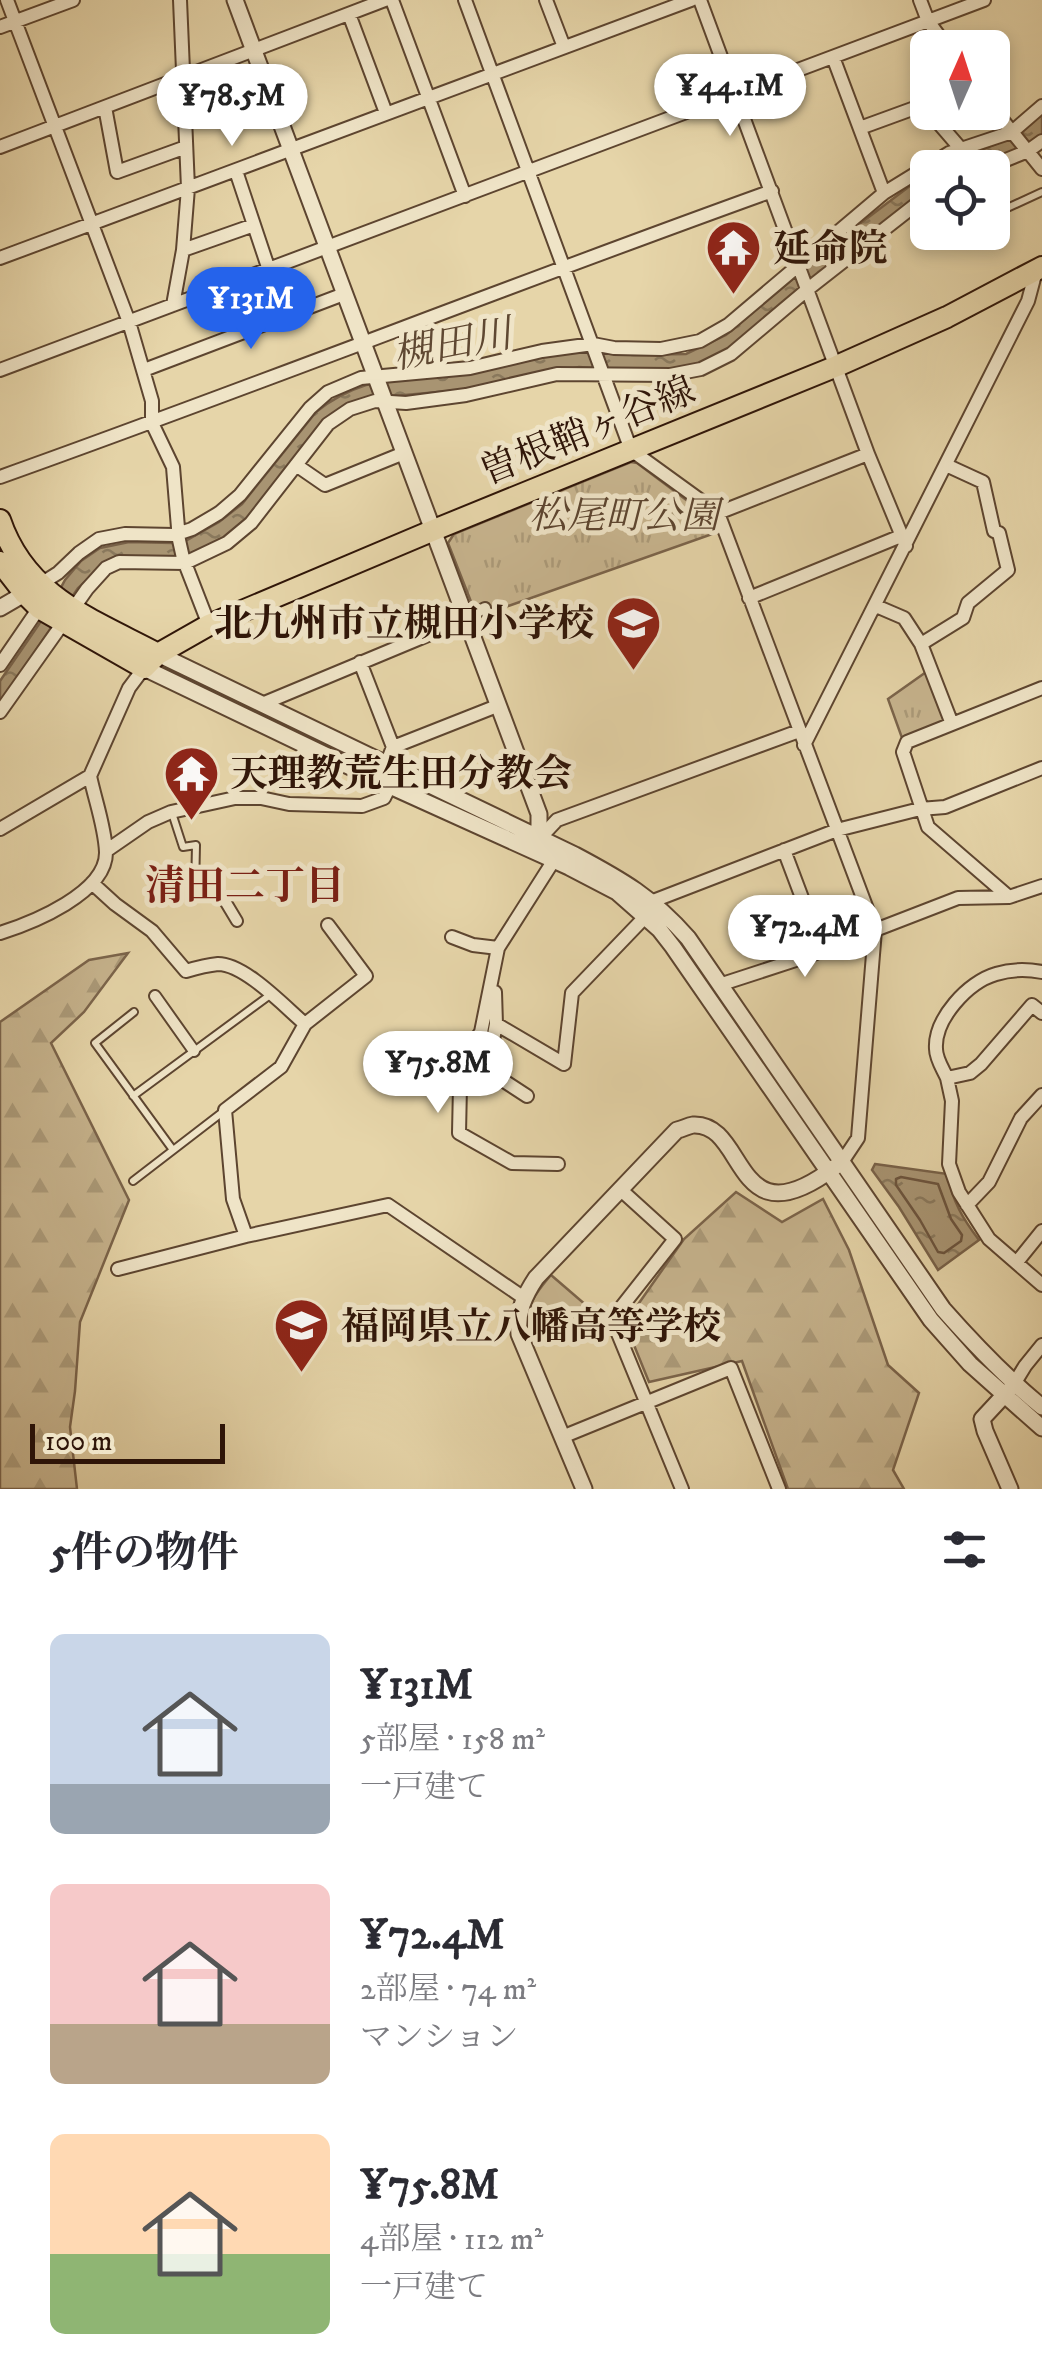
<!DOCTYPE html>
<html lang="ja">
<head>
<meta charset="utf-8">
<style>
	body { margin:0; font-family:"IM FELL DW Pica","Noto Serif JP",serif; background:#f2f2f3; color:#2b2b33; height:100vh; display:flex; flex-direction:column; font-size:38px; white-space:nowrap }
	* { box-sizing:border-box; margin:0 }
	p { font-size:32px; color:#7c7c81 }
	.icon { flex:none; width:55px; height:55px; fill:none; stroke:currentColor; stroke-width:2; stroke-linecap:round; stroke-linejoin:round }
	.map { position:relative; height:1489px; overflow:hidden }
	.details { display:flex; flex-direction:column; background:#fff; flex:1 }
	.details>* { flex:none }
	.needle { width:65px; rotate:3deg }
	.tools { position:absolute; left:910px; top:30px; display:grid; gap:20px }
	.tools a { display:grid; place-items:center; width:100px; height:100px; border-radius:15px; background:#fff; box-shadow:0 5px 15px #0003; font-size:50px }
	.scale { position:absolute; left:30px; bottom:25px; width:195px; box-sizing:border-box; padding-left:10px; border:5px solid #2f1508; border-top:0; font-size:28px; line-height:35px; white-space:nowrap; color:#2f1508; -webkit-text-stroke:8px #efe4c7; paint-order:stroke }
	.price { position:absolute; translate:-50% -85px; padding:0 22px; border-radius:35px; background:#fff; color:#222; font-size:32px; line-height:65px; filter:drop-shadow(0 2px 5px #0008) }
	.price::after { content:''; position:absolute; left:50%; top:60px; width:30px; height:22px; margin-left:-15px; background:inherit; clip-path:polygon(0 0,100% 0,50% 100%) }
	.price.on { background:#2563eb; color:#fff }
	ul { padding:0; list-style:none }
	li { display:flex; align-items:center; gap:30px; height:250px; padding:0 50px }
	li span { display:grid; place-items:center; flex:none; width:280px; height:200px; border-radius:15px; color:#555 }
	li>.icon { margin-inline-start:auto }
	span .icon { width:120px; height:120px; fill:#fffc; stroke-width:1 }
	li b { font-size:42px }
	h2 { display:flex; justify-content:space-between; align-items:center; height:120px; padding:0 50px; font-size:42px }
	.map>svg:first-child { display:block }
	.forest { fill:url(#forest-firs); stroke:#7b644b; stroke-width:2.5 }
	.park { fill:url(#park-tufts); stroke:#7b644b; stroke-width:2.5 }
	.water { fill:url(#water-ripples); stroke:#786148; stroke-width:2.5 }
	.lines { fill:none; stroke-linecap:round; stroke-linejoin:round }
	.shore { stroke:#6c543d; stroke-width:2.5 }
	.service-casing { stroke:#5d4530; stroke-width:10 }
	.pedestrian-casing { stroke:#5d4530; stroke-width:14 }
	.minor-casing { stroke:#5d4530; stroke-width:16 }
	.tertiary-casing { stroke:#5d4530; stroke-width:19 }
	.primary-casing { stroke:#2f1508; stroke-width:24 }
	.service { stroke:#efe4c7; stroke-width:6 }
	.pedestrian { stroke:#efe4c7; stroke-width:10 }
	.minor { stroke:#efe4c7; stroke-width:12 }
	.tertiary { stroke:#efe4c7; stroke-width:15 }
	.primary { stroke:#e6d5a9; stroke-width:20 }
	.labels { text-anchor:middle; stroke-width:10; stroke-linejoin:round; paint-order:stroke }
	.poi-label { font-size:38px; font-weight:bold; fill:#2f1508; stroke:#efe4c7; text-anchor:start }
	.street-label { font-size:38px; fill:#2f1508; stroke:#efe4c7 }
	.park-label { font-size:38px; font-style:italic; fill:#5d4530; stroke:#efe4c7 }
	.water-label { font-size:40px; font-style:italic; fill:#5f4832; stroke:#efe4c7 }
	.neighbourhood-label { font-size:40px; font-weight:bold; fill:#7a1f14; stroke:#efe4c7 }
</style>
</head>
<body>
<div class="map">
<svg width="1042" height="1489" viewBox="0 0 1042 1489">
	<defs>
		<pattern id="forest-firs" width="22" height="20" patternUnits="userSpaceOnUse" patternTransform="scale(2.5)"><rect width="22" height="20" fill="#c7b48e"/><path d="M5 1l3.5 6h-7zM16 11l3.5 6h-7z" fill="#ab9a79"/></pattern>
		<pattern id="park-tufts" width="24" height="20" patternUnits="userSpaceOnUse" patternTransform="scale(2.5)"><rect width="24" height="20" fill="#c7b48e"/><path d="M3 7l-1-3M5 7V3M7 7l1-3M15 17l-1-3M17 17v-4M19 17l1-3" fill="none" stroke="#ab9a79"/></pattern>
		<pattern id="water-ripples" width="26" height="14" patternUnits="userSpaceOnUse" patternTransform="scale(2.5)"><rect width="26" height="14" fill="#a89472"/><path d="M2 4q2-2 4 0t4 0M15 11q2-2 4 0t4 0" fill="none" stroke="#89785c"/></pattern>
	</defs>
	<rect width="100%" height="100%" fill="#e6d5a9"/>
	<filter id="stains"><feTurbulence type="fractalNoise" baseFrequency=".002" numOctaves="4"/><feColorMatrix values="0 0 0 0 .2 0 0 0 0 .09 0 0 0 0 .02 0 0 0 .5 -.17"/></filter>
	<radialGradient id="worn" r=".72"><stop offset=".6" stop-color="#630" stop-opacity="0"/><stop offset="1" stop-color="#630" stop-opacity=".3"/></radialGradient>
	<!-- forest -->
	<path class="forest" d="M128,953L84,1012L51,1043L129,1200L80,1322L75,1391L70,1427L77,1489H0V1022L89,960Z
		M736,1192L782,1222L823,1199L849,1250L888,1365L919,1393L893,1470L904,1489H788L742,1361L649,1382L625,1323L684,1239Z"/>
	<!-- park -->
	<path class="park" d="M631,462L637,463L713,520L718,532L477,617L448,543L454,534Z
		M929,670L947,721L902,738L888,699Z
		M551,1275L601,1318L535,1339C522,1310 532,1297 551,1275Z"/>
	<!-- water -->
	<path class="water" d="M1042,115V135C1003,162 985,167 937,168L1006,140Z
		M927,173V191L736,344L702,363L680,369L624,370L579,367L471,389L372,398L352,403L236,531L193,554L100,568L78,588L0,703V681L50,608L65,580L81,561L100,548L129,542L173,543L187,540L219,522L242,504L316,412C332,399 347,391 366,385L583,350L633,355L686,354L726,335L795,277L808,263Z
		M875,1164L948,1174C952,1201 963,1219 979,1240L938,1270L899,1207L872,1170Z"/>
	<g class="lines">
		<!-- shore -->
		<path class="shore" d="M901,1177L938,1184L951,1219L962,1235L961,1241L944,1253L938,1252L920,1220L896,1185V1179Z"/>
		<defs>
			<path id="service" d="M992,215L1042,192
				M172,813L183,847L196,845L195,891
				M134,1012L95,1043L173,1150
				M133,1096L270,995
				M133,1181L224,1111"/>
			<path id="pedestrian" d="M475,613L485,608
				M222,896L237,921
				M155,996L194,1051"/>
			<path id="minor" d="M7,0L129,322L152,401V423L173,467L179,540L183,558L209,625
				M392,0L465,196
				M465,0L631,450L718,513L875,930L858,1138L842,1162
				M546,0L564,47
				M700,0L868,454L906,546
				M920,0L928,21L948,48
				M349,14L386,113
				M0,27L73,0
				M833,57L884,193
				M105,107L117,172L186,147
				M992,107L1042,169
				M929,112L961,149
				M860,128L923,105L928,110
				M0,147L385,0
				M986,168L1028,151L1042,141
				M236,171L269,270
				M183,250L254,225
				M0,258L691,0
				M173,305L183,250L188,188L180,0
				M0,370L984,0
				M144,370L344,294
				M296,465L325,485L404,453
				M0,477C258,385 513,284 772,191
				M718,513L868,454
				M39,585L58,573L79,553L99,539L125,534L174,535L192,529L219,513L240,495L310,408L328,392L361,378L470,368L542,351L593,344L614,348L661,349L700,341L728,325L884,193L949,153L1012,132L1042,106
				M749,598L901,536
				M876,606L904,618L921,644L952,724
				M73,609L87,589L106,568L119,562L185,563L227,543L251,523L328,424L350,409L375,401L406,403L466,395L557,374L670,375L701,369L731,354L808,289L928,195
				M921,644L963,618L968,603L1008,570L999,533L994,531L983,482L946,465
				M360,662L393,747
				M0,665L39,608
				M262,704L466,619
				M0,712L63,623
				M804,745L1028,301L1036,271
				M386,765L393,747L497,706
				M0,829L90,776L129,688L144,668
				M539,839L557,820L799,731
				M784,850L822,951
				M106,851L148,822L171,812L235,798H261L289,804L362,806L384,798L390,786
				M92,883L115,904L152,931L186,971C196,968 208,965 218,964C245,964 285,1007 305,1024
				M1009,897L928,827L903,752L907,742L1042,688
				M645,907L653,901L837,830L920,809L945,807L1042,768
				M328,925L366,976L305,1024L281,1067L225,1110L233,1199L246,1236L388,1205L524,1298
				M0,933C32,923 107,893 106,852C105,827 95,800 90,776
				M452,937L473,945L498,948
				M719,985L808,956L958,898L1009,897L1042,886
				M495,992L496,1024L491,1051L460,1086L459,1133L512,1163L558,1164
				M1042,1013L1032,1005L981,1064L970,1073L947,1078L952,1101L949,1164L959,1192L989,1239L1042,1285
				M496,1024L564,1064L572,993L645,917
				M490,1054L487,1070L527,1096
				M947,1078C943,1069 936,1059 936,1049C934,1019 968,982 996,974C1012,969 1026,969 1042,972
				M408,1087L452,1074L481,1032L498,948L554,860
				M621,1190L675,1239L612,1319L682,1489
				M967,1205L989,1182L1021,1118L1042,1095
				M1017,1262L1042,1231
				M118,1269L246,1236
				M1014,1384L1025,1366L1042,1345
				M562,1437L731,1368L779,1489"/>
			<path id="tertiary" d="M235,0L539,814V844
				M0,608L31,590
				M158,654L575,855C622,880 652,897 688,938L943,1309C974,1344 1005,1377 1042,1407
				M144,668L390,786L569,867L617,892L659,929L673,947L931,1320L970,1364L1042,1428
				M1008,1391L982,1419L985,1431L1010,1489
				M584,1489L519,1334C517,1312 524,1296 536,1278L677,1130C683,1129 687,1126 693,1125C748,1122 732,1245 835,1167"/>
			<path id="primary" d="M0,520C26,597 92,619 158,654
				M0,562L25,594L39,608L144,668L158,654L209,625L434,530L837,366L947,317L1042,267"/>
		</defs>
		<!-- service casing -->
		<use href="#service" class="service-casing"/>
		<!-- pedestrian casing -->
		<use href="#pedestrian" class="pedestrian-casing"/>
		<!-- minor casing -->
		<use href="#minor" class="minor-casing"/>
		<!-- tertiary casing -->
		<use href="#tertiary" class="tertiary-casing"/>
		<!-- primary casing -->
		<use href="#primary" class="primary-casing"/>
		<!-- service -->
		<use href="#service" class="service"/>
		<!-- pedestrian -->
		<use href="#pedestrian" class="pedestrian"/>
		<!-- minor -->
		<use href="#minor" class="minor"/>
		<!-- tertiary -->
		<use href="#tertiary" class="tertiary"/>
		<!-- primary -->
		<use href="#primary" class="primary"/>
	</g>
	<!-- icons -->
	<defs>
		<symbol id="temple-pin" viewBox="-11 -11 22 30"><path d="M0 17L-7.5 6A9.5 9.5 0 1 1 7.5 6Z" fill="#8f2418" stroke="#efe4c7"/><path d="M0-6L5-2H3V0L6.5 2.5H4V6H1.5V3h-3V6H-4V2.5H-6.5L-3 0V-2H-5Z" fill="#fff"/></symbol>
		<symbol id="school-pin" viewBox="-11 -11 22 30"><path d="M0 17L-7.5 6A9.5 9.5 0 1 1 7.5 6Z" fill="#8f2418" stroke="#efe4c7"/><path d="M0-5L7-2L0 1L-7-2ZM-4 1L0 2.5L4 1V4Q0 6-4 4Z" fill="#fff"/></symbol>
	</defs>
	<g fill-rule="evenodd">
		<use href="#temple-pin" x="702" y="216" width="63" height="86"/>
		<use href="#school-pin" x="602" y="592" width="63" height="86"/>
		<use href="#temple-pin" x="160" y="742" width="63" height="86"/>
		<use href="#school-pin" x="270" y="1294" width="63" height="86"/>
	</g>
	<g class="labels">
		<!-- poi labels -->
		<g class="poi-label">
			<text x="773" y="261">延命院</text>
			<text x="594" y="636" text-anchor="end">北九州市立槻田小学校</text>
			<text x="230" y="786">天理教荒生田分教会</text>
			<text x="341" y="1339">福岡県立八幡高等学校</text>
		</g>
		<!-- street labels -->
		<g class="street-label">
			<text transform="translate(587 430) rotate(-22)" y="13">曽根鞘ヶ谷線</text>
		</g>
		<!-- park labels -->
		<g class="park-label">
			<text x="624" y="528">松尾町公園</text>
		</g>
		<!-- water labels -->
		<g class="water-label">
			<text transform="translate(452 343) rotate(-11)" y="14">槻田川</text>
		</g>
		<!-- neighbourhood labels -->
		<g class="neighbourhood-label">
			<text x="245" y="899">清田二丁目</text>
		</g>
	</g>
	<rect width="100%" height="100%" filter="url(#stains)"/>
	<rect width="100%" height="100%" fill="url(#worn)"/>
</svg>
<div class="tools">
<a><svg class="needle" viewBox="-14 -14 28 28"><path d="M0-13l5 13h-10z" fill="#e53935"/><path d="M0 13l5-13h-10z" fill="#7c7c81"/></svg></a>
<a><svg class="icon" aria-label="locate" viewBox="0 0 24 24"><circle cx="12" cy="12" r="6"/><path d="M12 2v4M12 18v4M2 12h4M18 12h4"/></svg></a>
</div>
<div class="scale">100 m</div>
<b class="price" style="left:730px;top:139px">¥44.1M</b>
<b class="price" style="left:232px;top:149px">¥78.5M</b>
<b class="price on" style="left:251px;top:352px">¥131M</b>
<b class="price" style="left:805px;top:980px">¥72.4M</b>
<b class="price" style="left:438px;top:1116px">¥75.8M</b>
</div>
<section class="details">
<h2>5件の物件<svg class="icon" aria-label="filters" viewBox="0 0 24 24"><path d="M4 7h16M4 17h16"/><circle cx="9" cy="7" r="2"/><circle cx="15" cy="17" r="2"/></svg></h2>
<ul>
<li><span style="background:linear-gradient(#c9d6e8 75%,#9aa5b1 0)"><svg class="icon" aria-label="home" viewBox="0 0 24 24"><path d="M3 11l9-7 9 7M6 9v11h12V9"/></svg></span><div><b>¥131M</b><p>5部屋 · 158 m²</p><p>一戸建て</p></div></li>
<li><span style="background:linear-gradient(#f6c9c9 70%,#b9a48a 0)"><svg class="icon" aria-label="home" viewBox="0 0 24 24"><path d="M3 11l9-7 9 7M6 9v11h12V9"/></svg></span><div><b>¥72.4M</b><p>2部屋 · 74 m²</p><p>マンション</p></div></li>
<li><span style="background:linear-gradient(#ffd9b3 60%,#8fb573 0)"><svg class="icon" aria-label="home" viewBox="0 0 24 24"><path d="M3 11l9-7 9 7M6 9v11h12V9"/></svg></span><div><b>¥75.8M</b><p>4部屋 · 112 m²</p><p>一戸建て</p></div></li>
</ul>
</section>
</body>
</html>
